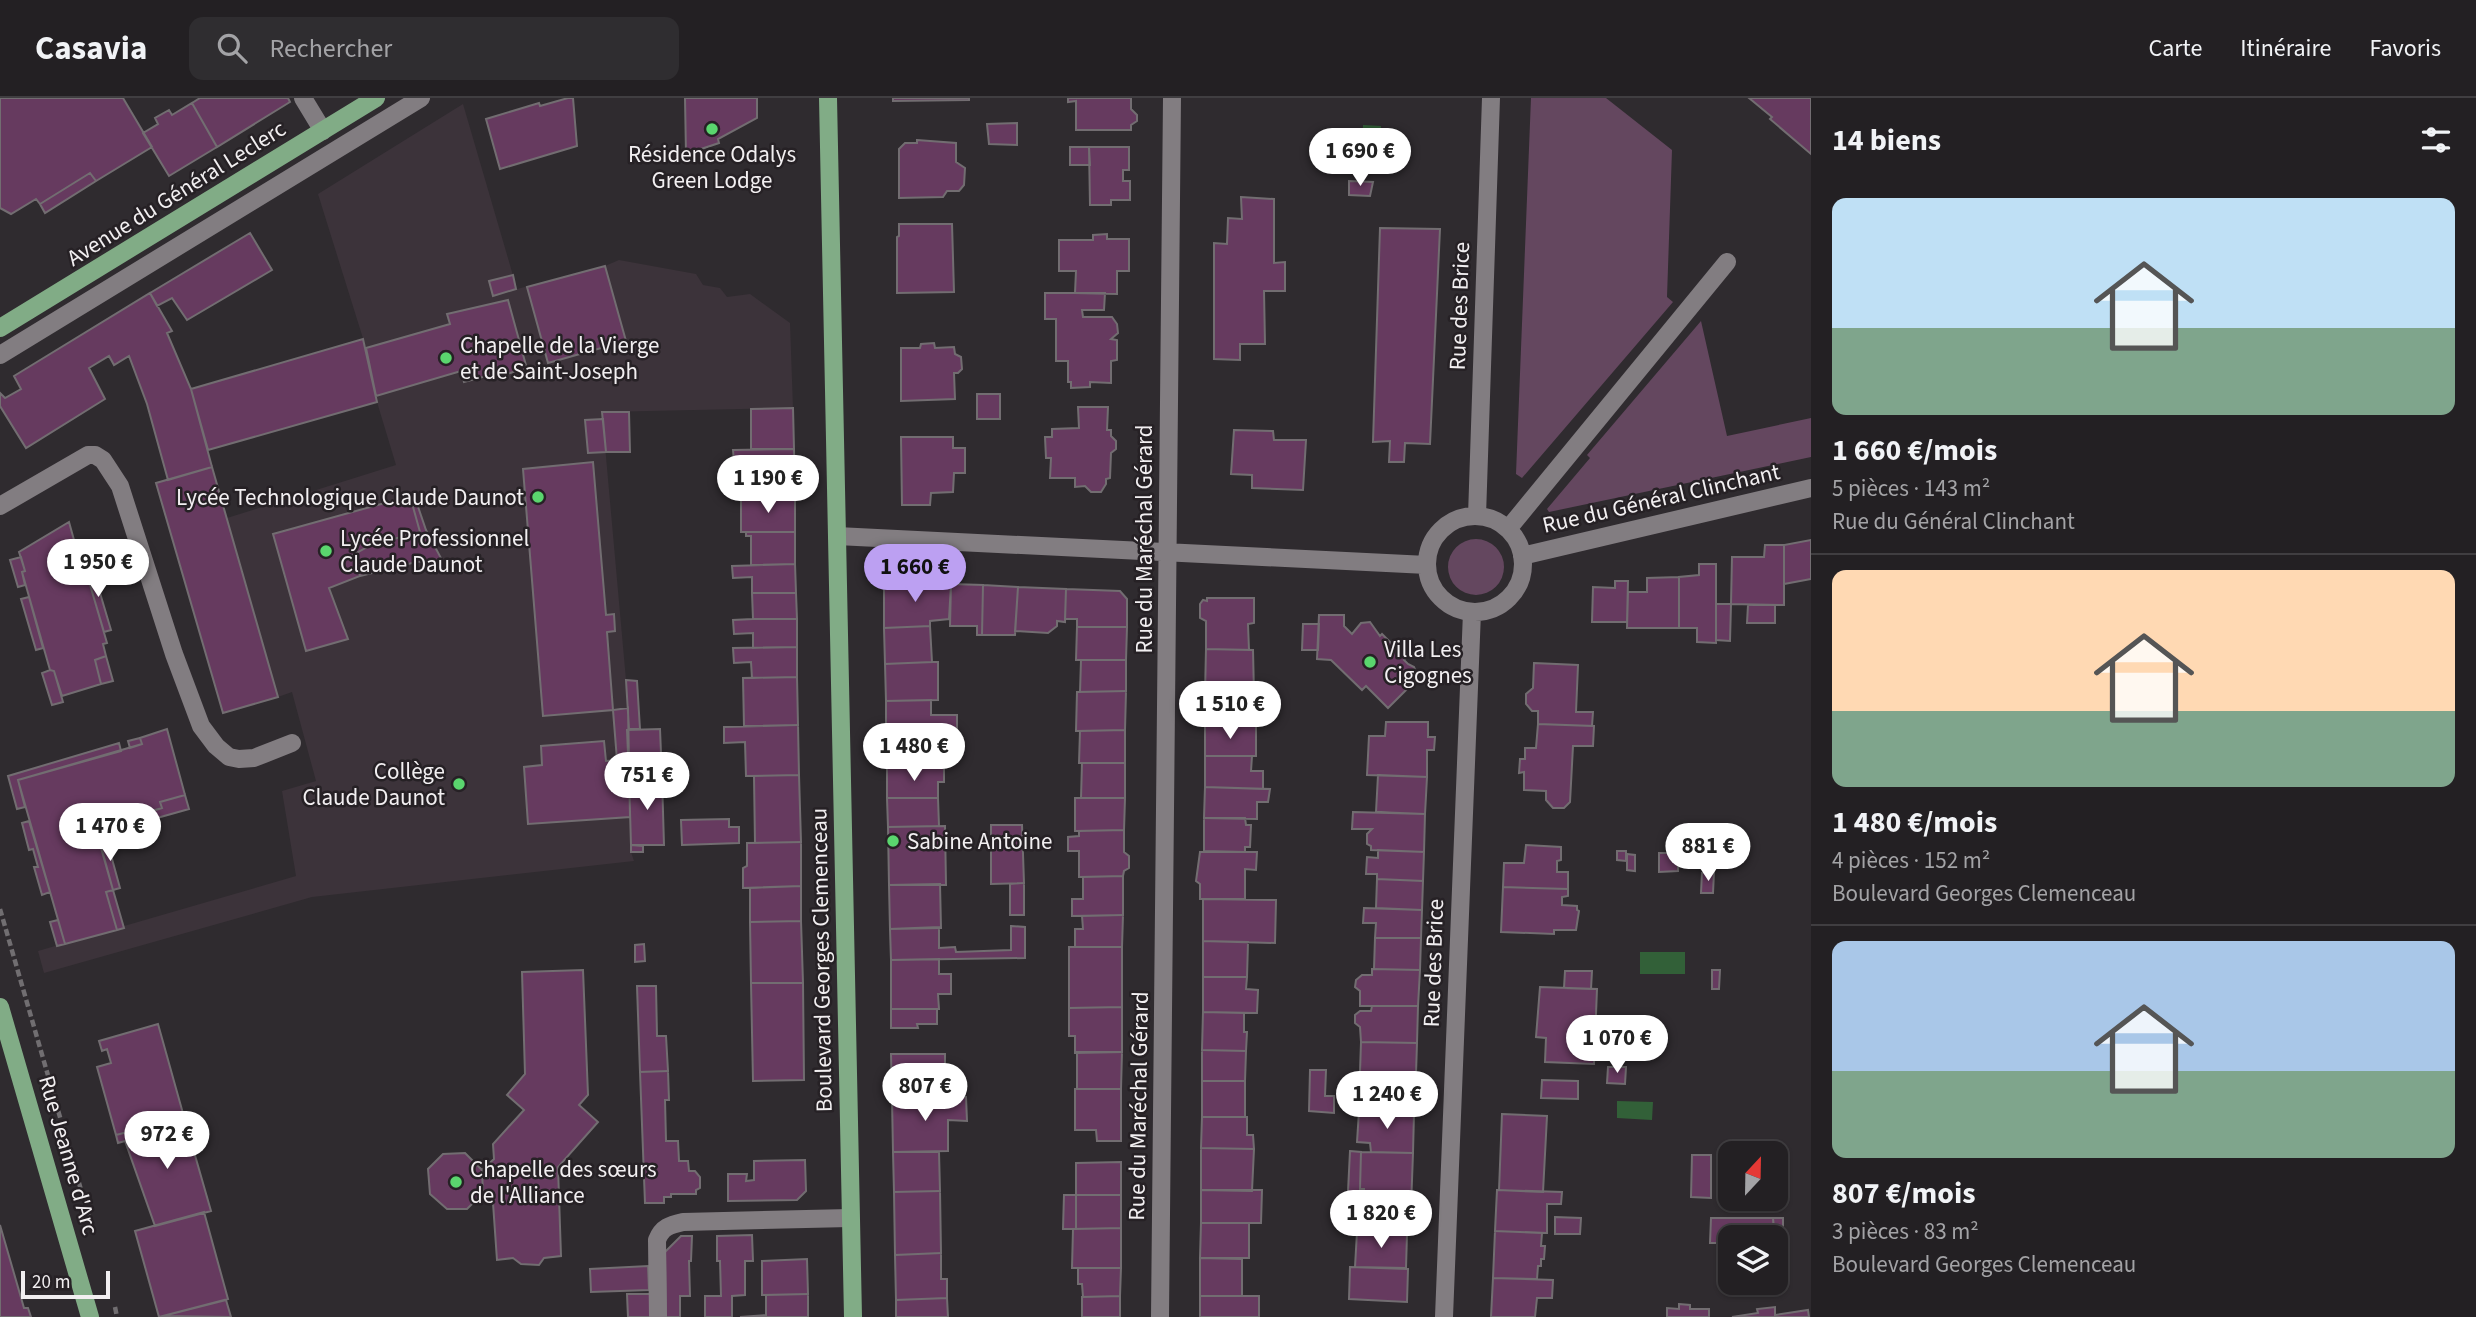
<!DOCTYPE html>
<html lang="fr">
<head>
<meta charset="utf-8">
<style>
	body { margin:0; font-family:"Source Sans 3",sans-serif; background:#2f2d30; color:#f1f3f6; height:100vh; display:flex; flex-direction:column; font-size:26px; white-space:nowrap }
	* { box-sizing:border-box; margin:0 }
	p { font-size:23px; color:#a3a3a6 }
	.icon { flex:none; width:38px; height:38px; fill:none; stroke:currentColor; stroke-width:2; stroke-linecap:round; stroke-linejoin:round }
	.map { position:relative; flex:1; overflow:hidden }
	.drawer { display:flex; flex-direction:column; background:#232023; width:665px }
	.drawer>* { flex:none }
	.needle { width:46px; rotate:22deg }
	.buttons { position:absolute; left:1718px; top:1043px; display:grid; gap:14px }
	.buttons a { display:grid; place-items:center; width:70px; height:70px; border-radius:14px; background:#232023; box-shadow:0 2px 5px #0004,0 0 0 2px #403e41; font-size:35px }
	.scale { position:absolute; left:21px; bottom:18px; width:89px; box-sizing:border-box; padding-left:7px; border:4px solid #f2eff1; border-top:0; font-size:19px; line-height:24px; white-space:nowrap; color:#f2eff1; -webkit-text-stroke:5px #262125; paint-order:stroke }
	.price { position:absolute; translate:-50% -60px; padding:0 16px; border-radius:24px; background:#fff; color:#222; font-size:23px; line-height:46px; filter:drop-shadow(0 2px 4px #0008) }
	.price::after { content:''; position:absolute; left:50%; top:42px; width:21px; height:16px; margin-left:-10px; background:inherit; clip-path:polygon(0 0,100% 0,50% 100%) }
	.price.current { background:#bca0f2; color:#111 }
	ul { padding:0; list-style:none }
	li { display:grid; align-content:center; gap:14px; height:371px; padding:0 21px }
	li+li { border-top:2px solid #403e41 }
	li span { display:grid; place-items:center; height:217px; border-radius:14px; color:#555 }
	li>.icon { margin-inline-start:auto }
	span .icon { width:126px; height:126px; fill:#fffc; stroke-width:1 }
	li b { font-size:30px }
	h2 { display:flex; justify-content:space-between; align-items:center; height:84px; padding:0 21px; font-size:30px }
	header { display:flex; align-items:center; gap:42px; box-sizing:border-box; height:98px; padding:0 35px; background:#232023; border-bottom:2px solid #403e41 }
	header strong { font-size:33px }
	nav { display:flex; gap:38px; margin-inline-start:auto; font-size:24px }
	.search { width:490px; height:63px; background:#2f2d30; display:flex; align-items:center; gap:18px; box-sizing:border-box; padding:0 24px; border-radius:14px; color:#a3a3a6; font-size:26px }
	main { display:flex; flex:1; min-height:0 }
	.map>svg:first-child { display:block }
	.built { fill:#3c333a }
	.green { fill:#64475f }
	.water { fill:#326038 }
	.building { fill:#663a5f; stroke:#726d71; stroke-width:2 }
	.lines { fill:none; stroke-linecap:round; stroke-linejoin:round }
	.path { stroke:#716e71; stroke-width:4.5; stroke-dasharray:7 3.5; stroke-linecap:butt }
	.minor { stroke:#827d81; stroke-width:18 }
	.major { stroke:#81ac86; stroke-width:18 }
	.poi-dot { fill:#5ad56e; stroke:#262125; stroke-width:2.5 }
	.labels { text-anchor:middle; stroke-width:5; stroke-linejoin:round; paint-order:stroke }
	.poi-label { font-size:23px; fill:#f2eff1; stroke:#262125; text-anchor:start }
	.street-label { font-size:23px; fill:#f2eff1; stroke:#262125 }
</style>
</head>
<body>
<header>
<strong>Casavia</strong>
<div class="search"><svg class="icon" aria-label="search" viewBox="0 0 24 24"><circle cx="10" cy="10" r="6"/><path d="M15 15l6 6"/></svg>Rechercher</div>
<nav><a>Carte</a><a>Itinéraire</a><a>Favoris</a></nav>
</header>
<main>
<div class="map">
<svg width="1811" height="1219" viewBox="0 0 1811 1219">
	<rect width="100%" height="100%" fill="#2f2b2f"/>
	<!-- built -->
	<path class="built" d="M463,6L517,191L605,168L619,162L696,176L703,187L720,190L727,199L750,196L790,225L793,310L602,314L626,582L631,754L634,763L312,799L44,875L38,853L296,778L282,693L316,683L292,594L278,599L227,420L396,367L377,304L366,250L318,96Z"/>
	<!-- green -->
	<path class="green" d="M1531,0H1606L1672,52L1667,199L1673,204L1522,380L1516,376Z
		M1701,223L1727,338L1811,320V359L1549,414L1547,411L1590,360L1587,357Z
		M1448 469a28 28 0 1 1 56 0a28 28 0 1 1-56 0Z"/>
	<!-- water -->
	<path class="water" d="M1363,27L1381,28L1380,68L1361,67Z
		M1640,854H1685V876H1640Z
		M1617,1003L1653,1004L1652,1022L1617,1020Z"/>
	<!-- building -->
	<path class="building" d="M0,0H123L152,49L96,83L90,75L40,106L36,101L11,116L0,110Z
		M200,0H288L290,4L217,49L192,5Z
		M568,0H573L577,48L500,71L486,21L539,5L540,8Z
		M685,0H757V20L718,41L719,45L686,56Z
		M893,0H969V2L893,3Z
		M1068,0H1131V11L1137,17V23L1131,27V32H1076V3L1068,4Z
		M1749,0H1811V56L1770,21L1772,19Z
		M192,5L217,49L169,78L143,35L158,26L155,20L169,12L172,17Z
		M1017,25V47L989,46L987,26Z
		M917,42L956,45V64L965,70L964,87L959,93H947L943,99L899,100V51L905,45H917Z
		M1070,49H1089L1090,67H1070Z
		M1089,49H1129V72H1123V83H1130V102H1111V107H1090Z
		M90,75L96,83L45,115L40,106Z
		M1349,83L1373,84L1370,98L1349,97Z
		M1241,99L1274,101V165L1285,164V193H1264L1265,246H1240V262L1214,261V145L1227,146L1228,120L1242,121Z
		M899,126H952L954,194L897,195V139L899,138Z
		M1380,130L1440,131L1430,346L1405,345L1404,364H1389L1390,343L1373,344Z
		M250,135L272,172L187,222L172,200L157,208L150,195Z
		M1107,136V141H1129V173H1117V196L1075,195L1076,173H1059V142H1093V137Z
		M605,168L626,243L548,265L527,189Z
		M513,177L516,191L493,198L489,183Z
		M150,195L172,233L167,235L191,291L212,369L168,382L147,306L129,258L114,267L109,258L89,270L105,301L26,350L0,308V295L5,300L21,291L14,278Z
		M1045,195H1105L1104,212H1082L1083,219H1112L1117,226L1118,235L1111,241L1117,242V262L1111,263V285L1090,284V289L1071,290V284H1068V263H1056V221H1045Z
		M508,202L527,271L501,277V274L464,284L461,273L376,298L366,250L450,226L447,216Z
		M363,241L377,304L208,352L191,291Z
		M934,245L935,250L954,249L955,256L961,259L962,271L958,275H954L955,301L901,303V250H920L921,246Z
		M977,296H1000V321H977Z
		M1078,309H1108L1107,332H1111V338L1116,343V351L1111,355L1110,380L1106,381V386L1101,394H1091L1085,388L1075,389V380H1050L1051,360H1046L1045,339H1052V331L1079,330Z
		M793,310L794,351H751V311Z
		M602,314H629L630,354H606Z
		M603,321L606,354L588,355L585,322Z
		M1234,332L1273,333L1274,342H1306L1303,392L1252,390V377L1231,376Z
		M901,339H953V350H965V375H954L953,394L931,395L930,407H902Z
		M794,351L795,400L734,401V388L750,387V363L734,364L733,352Z
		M593,364L606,517L614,516L615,533L607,534L613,612L543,618L523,371Z
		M212,369L278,599L223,615L156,385Z
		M414,397L426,432L442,462L416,464L360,478L353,457L371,447L420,434L410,398Z
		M410,398L420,434L371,447L353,457L360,478L329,490L348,541L306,553L273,436Z
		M795,400V434H741V401Z
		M69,424L79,460L82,459L107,545L103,546L106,558L95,562L101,586L62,598L54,573L50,572L22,474L25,473L19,454Z
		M746,434H795V466L751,467V438H746Z
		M1811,442V481L1784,486V447Z
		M1765,447H1784V507L1731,506L1732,459H1764Z
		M21,459L25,473L22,474L25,487L18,489L10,462Z
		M795,466L796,495H752V479L733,480L732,468Z
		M1699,466H1716V545L1697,544V530H1679V479L1699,477Z
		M92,468L111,532L104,534L85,470Z
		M1679,479V530H1627L1628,494H1647V480Z
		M884,483L951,486L949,521L930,523V528L884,530Z
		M1615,483H1628L1627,524H1592L1593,489L1615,490Z
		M951,486L983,487L982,537H977V528H950Z
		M983,487L1018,489L1015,537H982Z
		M1018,489L1066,491L1065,524L1057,523V528L1048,535L1015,533Z
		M1066,491L1120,493L1127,501V529H1077V521H1065Z
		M752,495H796L797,521H753Z
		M29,499L43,550L36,552L21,501Z
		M1207,500H1254V525L1248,526L1249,552L1206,551V523L1200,520V506L1203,502L1207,503Z
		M1716,506H1731L1730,543L1716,542Z
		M1748,507H1775V525H1747Z
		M1319,517H1344V528L1352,536L1361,525L1370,524L1380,538L1382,536L1406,560L1404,562L1408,566L1414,569L1416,574L1414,580L1405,588L1407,591L1388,610L1366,588L1362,592L1331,562L1317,561Z
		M753,521H797V549L753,550V535L734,536L733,522Z
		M1303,526H1319L1318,552H1302Z
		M930,528L932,564L885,566L884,530Z
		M1077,529H1127L1126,562H1076Z
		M797,549V579L752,580L751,564L734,565L733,550Z
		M1206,551L1253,552L1254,596H1205Z
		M106,558L113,583L101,586L95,562Z
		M1081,562H1126V593L1080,594Z
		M932,564H938V602L886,603L885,566Z
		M1534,565L1578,567L1576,614H1593L1592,628L1538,626V613H1532L1526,606V596L1533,590Z
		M50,572L54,573L63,604L52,607L42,575Z
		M797,579L798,627L744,628L743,580Z
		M626,582L637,583L640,631H629Z
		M1126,593L1125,632L1076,633L1077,594Z
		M1205,596H1250L1251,628L1205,627Z
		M931,602V617H957V632L886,633V603Z
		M628,610L630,719L528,726L524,669L542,667L541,648L604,643L606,663L617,662L613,612Z
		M1386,624H1428V639H1435L1434,652H1427V679L1367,677L1369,638H1385Z
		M1538,626L1594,628L1593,648H1573L1570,704L1564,710H1553L1546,702V693L1524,692V674L1519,675L1520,661H1525V650H1536Z
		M798,627L799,677L746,678L745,644L724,645V629Z
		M1205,627L1256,628V658H1205Z
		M167,631L185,697L160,704L162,710L95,729L113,792L106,794L117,832L65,846L18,682L142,646L140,640Z
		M660,631L662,680H629L627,632Z
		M937,632L938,670H887L886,633Z
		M1125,632V665H1079L1080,633Z
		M140,640L142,646L130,650L128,643Z
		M119,645L121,653L18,682L25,709L17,711L8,678Z
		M1205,658H1252L1251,673H1263V691L1205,689Z
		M1082,665H1125V700H1081Z
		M887,670H944V684H938V700H887Z
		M799,677L801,744L755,745L754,678Z
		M1378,677L1427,679L1425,716L1376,714Z
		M629,680H662L664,747H631Z
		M1205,689L1270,691L1268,704H1257V721L1204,720Z
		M185,697L189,711L125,729L123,722L162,710L160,704Z
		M887,700H938L939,728L888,729Z
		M1075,700H1125L1124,732L1075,733Z
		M1353,714L1425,716L1424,754L1371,752V748L1367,746V736L1372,731H1352Z
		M1204,720H1245L1246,727H1251L1250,749H1245V754L1204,753Z
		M729,721V729H739V745L682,747L681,722Z
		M29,723L50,794L42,797L34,769H38L33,751L29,752L22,725Z
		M991,727H1022L1024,785L991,786Z
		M945,728L946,787H889L888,729Z
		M1124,732V754L1129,758V770L1124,773L1123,778L1079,779V753H1068V739L1079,738V733Z
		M106,739L120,790L113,792L99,741Z
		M801,744V788L743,790V770L747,768V745Z
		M631,747L643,748V754H631Z
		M1526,747L1561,749V762L1557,763V774H1568V791L1503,789L1504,765H1524Z
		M1378,752L1424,754L1423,783L1377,781V776H1366L1367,759L1378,760Z
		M1617,753H1626V763L1617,762Z
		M1200,754H1257L1256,772L1245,771V801H1200V786L1196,783Z
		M1659,755H1678V773L1659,774Z
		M1627,756L1635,757V773L1627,772Z
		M1714,774L1713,795H1701L1702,775Z
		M1123,778V817L1072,818V801H1083V779Z
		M1377,781L1423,783L1422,812L1376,810Z
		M1024,785V817H1010V786Z
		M940,786L941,830L890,831L889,787Z
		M801,788V823L750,824V790Z
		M1503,789L1568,791V798L1562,799V807L1577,808V812L1579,813L1576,832H1554V836L1501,834Z
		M113,792L124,830L117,832L106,794Z
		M1203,801L1276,802L1275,845L1203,843Z
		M1364,810L1422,812L1421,840H1375L1376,825H1363Z
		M1123,817L1122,849H1075V831H1083L1082,818Z
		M58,822L65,846L57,848L50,824Z
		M801,823L803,885H751L750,824Z
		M1011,828L1025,829V860L891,862L890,831L939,829V850L955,849L956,854L1011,852Z
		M1375,840H1421L1420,872L1374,871Z
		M1203,843L1248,844L1247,879H1203Z
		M644,846L645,863L635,864V847Z
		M1069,849H1122V909L1069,910Z
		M939,861V876H951V896H938L939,911H891V862Z
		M1372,871L1420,872L1418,908H1360V893L1355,889L1356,882L1362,877H1372Z
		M583,872L588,997L579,1007L598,1024L558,1069L561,1158L544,1160L539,1167L521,1166L513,1160L497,1162L493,1105L483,1095L482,1072L494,1061L493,1046L524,1012L507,997L525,976L522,874Z
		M1712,872H1720L1719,891H1712Z
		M1565,873H1592L1591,891L1564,890Z
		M1203,879H1247L1246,891L1258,892L1257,915L1203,914Z
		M751,885H803L804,982L753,983Z
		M637,888H656L657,938H666L668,973L640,974Z
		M1540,889L1597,891L1594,966L1545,964L1546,940L1536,939Z
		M1372,908H1418L1417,945L1361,944L1360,929L1355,925V917L1360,913H1371Z
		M1122,909V954L1075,955V938H1069V910Z
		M891,911H937V926H917L918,930H891Z
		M1203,914L1244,915V934H1247L1246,953L1202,952Z
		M158,926L184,1019L116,1037L97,969L111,965L107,951L102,953L99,943Z
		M1361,944L1417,945L1416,976L1360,974Z
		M1202,952L1246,953L1245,983H1202Z
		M1077,954H1122L1121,991H1077Z
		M891,956H945V987H950V1000L892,1001Z
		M1608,969H1626L1625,986L1607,985Z
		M1310,972H1326L1325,998H1334V1015L1309,1013Z
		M668,973L669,1002H665L666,1043H678L679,1063H688L689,1073H695L700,1079V1090L696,1092V1096H671V1099H664V1105H645L640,974Z
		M1373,974L1416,976L1414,1015L1371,1013Z
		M1542,982L1578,983V1001L1541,1000Z
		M1202,983H1245V1019H1202Z
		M1075,991H1121V1043H1097L1096,1032H1075Z
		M966,999L967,1023L948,1022V1053L893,1054L892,1001Z
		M1415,1002H1421V1015H1414Z
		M1359,1013L1414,1015L1413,1055L1371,1054L1370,1045L1357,1044Z
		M1502,1016L1547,1018L1543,1094L1499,1092Z
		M184,1019L211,1113L155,1128L125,1043L118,1045L116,1037Z
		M1202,1019H1247V1037H1253L1254,1051L1201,1050Z
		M1201,1050L1254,1051L1252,1093L1201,1092Z
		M1350,1053L1361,1054L1360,1091H1364L1362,1134H1346Z
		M893,1054H939L940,1093L894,1094Z
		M1361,1054L1413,1055L1410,1136L1362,1134L1364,1091H1360Z
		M465,1055L482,1072L483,1095L467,1111H447L430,1096L428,1071L443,1056Z
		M1692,1057H1711V1100L1691,1099Z
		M805,1062L806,1093L797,1102L728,1103V1076H747L746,1083L754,1082V1063Z
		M1121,1064V1097H1076V1065Z
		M1201,1092H1262L1261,1125H1201Z
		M1497,1092L1562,1094L1561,1106H1547V1135L1495,1133Z
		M940,1093L941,1155L895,1157L894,1094Z
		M1064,1097H1076V1131H1063Z
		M1076,1097H1121V1130L1076,1131Z
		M204,1114L228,1201L159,1219L135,1133Z
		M1555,1119L1581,1120L1580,1136H1555Z
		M1711,1120H1773L1774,1139H1731V1145H1710Z
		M1773,1120H1783V1131L1774,1130Z
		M1201,1125H1249V1160H1200Z
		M0,1127L24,1210H28L31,1219H0Z
		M1121,1130V1170H1072L1073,1131Z
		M1495,1133L1542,1135L1541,1148H1545L1544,1161H1541V1168H1538L1537,1181L1493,1180Z
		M1357,1134L1407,1136L1406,1170L1355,1169Z
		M752,1137L753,1163H745V1197L732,1198V1219H705V1198H721L720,1163H717V1138Z
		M681,1138H692L691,1163H689L690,1198H680V1219H666L665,1154Z
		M941,1155V1181H947V1200L896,1202L895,1157Z
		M1200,1160L1242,1161V1198H1200Z
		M807,1161L808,1196L762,1197V1163Z
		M648,1168L649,1192L591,1194L590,1171Z
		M1350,1169L1408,1171L1407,1204L1349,1201Z
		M1078,1170H1121L1120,1198L1083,1199L1082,1186H1078Z
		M1493,1180L1553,1182L1552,1200H1537L1535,1219H1491Z
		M627,1196H650V1219H628Z
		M808,1196V1219H740L766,1217V1197Z
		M1120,1198V1219H1082V1199Z
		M1200,1198H1259V1219H1200Z
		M947,1200L948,1219H896V1202Z
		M226,1202L231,1219L163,1218Z
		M1679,1206L1690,1207V1211H1709V1219H1667V1210L1679,1211Z
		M1775,1209V1219H1732L1758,1215L1757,1211Z
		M1808,1212L1809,1219H1775V1217Z"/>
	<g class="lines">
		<!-- path -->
		<path class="path" d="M0,811L92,1130
			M115,1209L117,1219"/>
		<!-- minor -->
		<path class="minor" d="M303,0L323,33
			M0,257L421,0
			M0,408L88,357H95L103,362L120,388L174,556L201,628L216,648L229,659L239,661L254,660L292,645
			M1477,418L1491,0
			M1427 466a48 48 0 1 1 96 0a48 48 0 1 1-96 0Z
			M1508,431L1727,164
			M837,438L1427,467
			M1522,458L1811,390
			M658,1219L657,1142C662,1129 670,1127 683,1124L850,1120
			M1160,1219L1172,0
			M1444,1219L1472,514"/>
		<!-- major -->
		<path class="major" d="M828,0L853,1219
			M0,230L376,0
			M0,909L90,1219"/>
	</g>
	<!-- markers -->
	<g class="poi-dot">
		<circle cx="712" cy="31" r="7"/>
		<circle cx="446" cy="260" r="7"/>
		<circle cx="538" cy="399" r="7"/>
		<circle cx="326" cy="453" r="7"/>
		<circle cx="1370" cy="564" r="7"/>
		<circle cx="459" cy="686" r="7"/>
		<circle cx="893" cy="743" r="7"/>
		<circle cx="456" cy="1084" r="7"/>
	</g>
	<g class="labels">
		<!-- poi labels -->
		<g class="poi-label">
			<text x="712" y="64" text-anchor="middle">Résidence Odalys<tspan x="712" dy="26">Green Lodge</tspan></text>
			<text x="460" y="255">Chapelle de la Vierge<tspan x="460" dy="26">et de Saint-Joseph</tspan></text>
			<text x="524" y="407" text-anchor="end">Lycée Technologique Claude Daunot</text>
			<text x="340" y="448">Lycée Professionnel<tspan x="340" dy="26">Claude Daunot</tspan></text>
			<text x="1384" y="559">Villa Les<tspan x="1384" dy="26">Cigognes</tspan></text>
			<text x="445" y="681" text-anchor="end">Collège<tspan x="445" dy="26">Claude Daunot</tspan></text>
			<text x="907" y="751">Sabine Antoine</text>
			<text x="470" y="1079">Chapelle des sœurs<tspan x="470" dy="26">de l'Alliance</tspan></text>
		</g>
		<!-- street labels -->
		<g class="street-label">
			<text transform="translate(176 95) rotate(-32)" y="8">Avenue du Général Leclerc</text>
			<text transform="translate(1459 208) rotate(-88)" y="8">Rue des Brice</text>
			<text transform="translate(1661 400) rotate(-13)" y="8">Rue du Général Clinchant</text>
			<text transform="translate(1144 441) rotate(-90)" y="8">Rue du Maréchal Gérard</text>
			<text transform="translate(821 862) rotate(-91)" y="8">Boulevard Georges Clemenceau</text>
			<text transform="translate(1433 865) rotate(-88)" y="8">Rue des Brice</text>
			<text transform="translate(1138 1008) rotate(-89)" y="8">Rue du Maréchal Gérard</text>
			<text transform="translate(69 1057) rotate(74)" y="8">Rue Jeanne d'Arc</text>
		</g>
	</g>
</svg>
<div class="buttons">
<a><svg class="needle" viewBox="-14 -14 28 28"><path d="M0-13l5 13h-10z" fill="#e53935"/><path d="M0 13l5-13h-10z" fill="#a3a3a6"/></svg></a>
<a><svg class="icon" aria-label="layers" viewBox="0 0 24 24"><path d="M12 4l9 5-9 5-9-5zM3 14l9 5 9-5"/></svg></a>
</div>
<div class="scale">20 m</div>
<b class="price" style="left:1360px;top:90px">1 690 €</b>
<b class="price" style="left:768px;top:417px">1 190 €</b>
<b class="price" style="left:98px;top:501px">1 950 €</b>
<b class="price current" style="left:915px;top:506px">1 660 €</b>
<b class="price" style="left:1230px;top:643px">1 510 €</b>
<b class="price" style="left:914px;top:685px">1 480 €</b>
<b class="price" style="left:647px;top:714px">751 €</b>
<b class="price" style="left:110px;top:765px">1 470 €</b>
<b class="price" style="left:1708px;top:785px">881 €</b>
<b class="price" style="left:1617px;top:977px">1 070 €</b>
<b class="price" style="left:925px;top:1025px">807 €</b>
<b class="price" style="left:1387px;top:1033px">1 240 €</b>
<b class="price" style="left:167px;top:1073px">972 €</b>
<b class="price" style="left:1381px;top:1152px">1 820 €</b>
</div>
<section class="drawer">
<h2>14 biens<svg class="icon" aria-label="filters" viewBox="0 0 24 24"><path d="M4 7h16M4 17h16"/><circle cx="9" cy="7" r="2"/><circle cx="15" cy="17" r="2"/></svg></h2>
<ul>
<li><span style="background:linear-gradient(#bfe0f5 60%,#7fa58c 0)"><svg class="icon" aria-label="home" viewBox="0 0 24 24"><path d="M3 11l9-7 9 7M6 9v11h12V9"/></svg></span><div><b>1 660 €/mois</b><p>5 pièces · 143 m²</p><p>Rue du Général Clinchant</p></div></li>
<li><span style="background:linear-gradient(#ffd9b3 65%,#7fa58c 0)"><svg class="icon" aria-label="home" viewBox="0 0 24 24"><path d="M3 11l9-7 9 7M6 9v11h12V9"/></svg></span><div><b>1 480 €/mois</b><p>4 pièces · 152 m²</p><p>Boulevard Georges Clemenceau</p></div></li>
<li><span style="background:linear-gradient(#a9c7e8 60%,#7fa58c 0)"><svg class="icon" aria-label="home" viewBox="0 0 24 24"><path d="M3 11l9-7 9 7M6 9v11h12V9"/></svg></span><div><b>807 €/mois</b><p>3 pièces · 83 m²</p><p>Boulevard Georges Clemenceau</p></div></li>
</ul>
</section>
</main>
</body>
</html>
